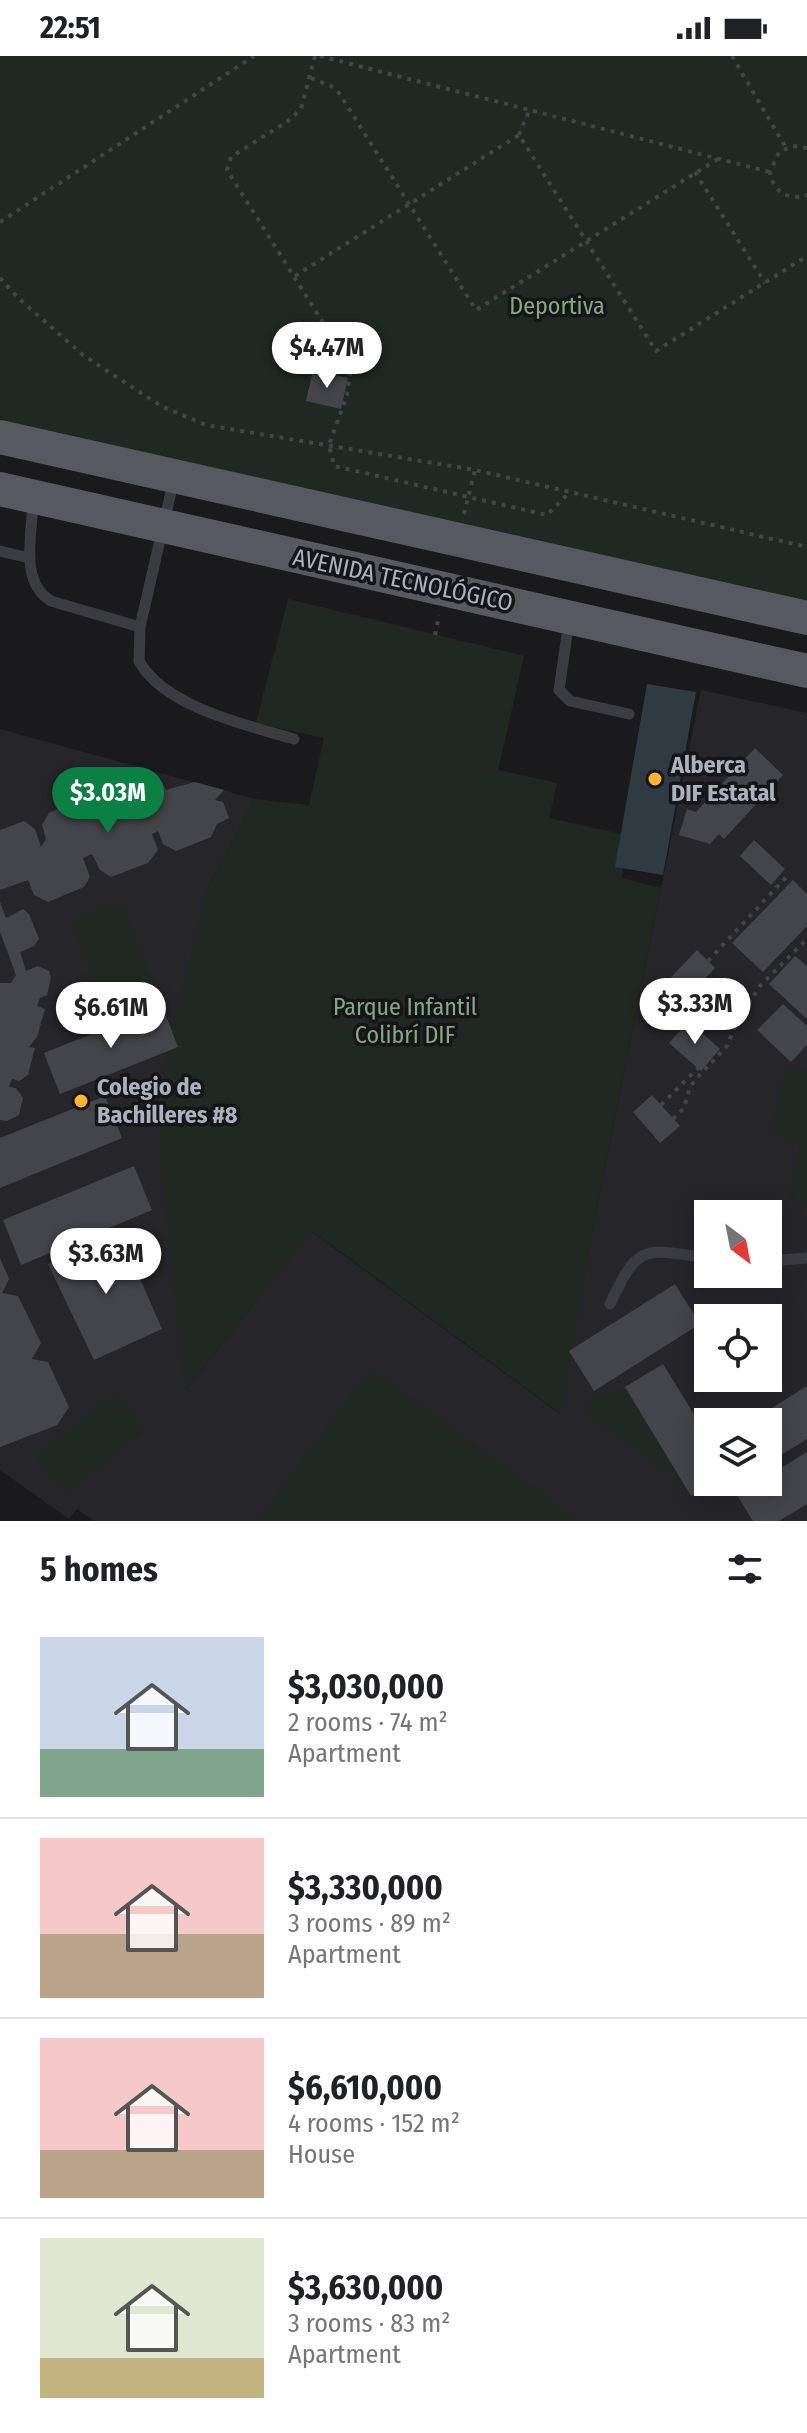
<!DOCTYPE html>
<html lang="en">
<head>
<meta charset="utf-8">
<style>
	body { margin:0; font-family:"Fira Sans Condensed",sans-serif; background:#f6f6f6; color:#202124; height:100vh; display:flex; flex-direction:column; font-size:30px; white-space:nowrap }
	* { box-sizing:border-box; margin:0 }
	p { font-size:26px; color:#757577 }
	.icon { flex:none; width:44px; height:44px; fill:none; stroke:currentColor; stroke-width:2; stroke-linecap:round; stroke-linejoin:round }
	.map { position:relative; height:1465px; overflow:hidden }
	.details { display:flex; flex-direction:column; background:#fff; flex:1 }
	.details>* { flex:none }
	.needle { width:52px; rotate:148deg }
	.tools { position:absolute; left:694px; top:1144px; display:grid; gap:16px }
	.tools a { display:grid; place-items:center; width:88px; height:88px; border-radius:0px; background:#fff; box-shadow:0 4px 20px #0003; font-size:40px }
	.price { position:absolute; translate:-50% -68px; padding:0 18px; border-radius:28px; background:#fff; color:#222; font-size:26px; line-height:52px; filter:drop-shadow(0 2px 4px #0008) }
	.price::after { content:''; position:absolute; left:50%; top:48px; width:24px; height:18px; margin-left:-12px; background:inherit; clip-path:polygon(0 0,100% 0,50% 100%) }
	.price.active { background:#0b8043; color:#fff }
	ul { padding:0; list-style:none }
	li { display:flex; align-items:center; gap:24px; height:200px; padding:0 40px }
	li+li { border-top:2px solid #e0e0e0 }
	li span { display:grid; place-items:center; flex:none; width:224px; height:160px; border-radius:0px; color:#555 }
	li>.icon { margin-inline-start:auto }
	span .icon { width:96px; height:96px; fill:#fffc; stroke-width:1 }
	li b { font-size:34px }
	h2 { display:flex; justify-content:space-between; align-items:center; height:96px; padding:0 40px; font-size:34px }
	.status { display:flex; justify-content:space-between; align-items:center; height:56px; padding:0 40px; background:#fff; direction:ltr }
	.status svg { height:22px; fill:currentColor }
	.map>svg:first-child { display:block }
	.built { fill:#26262a; fill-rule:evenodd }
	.green { fill:#202921 }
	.water { fill:#2f3a42 }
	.building { fill:#44454a }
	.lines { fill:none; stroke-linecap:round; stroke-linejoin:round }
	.path { stroke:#414449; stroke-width:4; stroke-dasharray:4 6; stroke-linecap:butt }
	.lane { stroke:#3b3c42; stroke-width:11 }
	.primary { stroke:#575961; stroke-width:34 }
	.poi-dot { fill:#fdb432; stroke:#151518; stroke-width:3 }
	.labels { text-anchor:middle; stroke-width:7; stroke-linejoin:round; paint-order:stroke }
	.park-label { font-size:24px; fill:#82a984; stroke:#151518 }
	.street-label { font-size:24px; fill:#acb2bd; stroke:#151518 }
	.poi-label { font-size:24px; font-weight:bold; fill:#acb2bd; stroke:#151518; text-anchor:start }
</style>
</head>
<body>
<div class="status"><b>22:51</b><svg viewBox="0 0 49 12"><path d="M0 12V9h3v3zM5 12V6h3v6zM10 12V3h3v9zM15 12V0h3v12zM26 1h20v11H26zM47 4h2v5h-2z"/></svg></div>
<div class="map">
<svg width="807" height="1465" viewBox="0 0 807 1465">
	<rect width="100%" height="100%" fill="#1a1a1d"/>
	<!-- built -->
	<path class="built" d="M701,634L807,657V1465H94L77,1453L69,1463L0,1414V673L255,743L208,832L186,1334L311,1175L560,1358L599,1140ZM708,1158H768V1218H708ZM708,1262H768V1322H708ZM708,1366H768V1426H708Z"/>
	<!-- green -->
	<path class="green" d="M0,0H807V561L0,379Z
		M288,543L524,600L498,714L557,727L549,762L625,779L622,822L661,832L599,1140L561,1358L312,1175L185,1335L159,1093L166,996L208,832L255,743L309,749L324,682L256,667Z
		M121,845L154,930L105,950L71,865Z
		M785,1011L807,1015V1150L789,1145L800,1085L771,1079Z
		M371,1312L579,1465H257Z
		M625,1331L685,1429L584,1356L600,1333L606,1343Z
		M115,1337L145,1375L65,1438L35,1400Z"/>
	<!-- water -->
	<path class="water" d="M647,628L696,636L663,819L615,811Z"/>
	<!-- building -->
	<path class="building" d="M313,314L348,322L341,353L306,345Z
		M755,692L783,719L724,783L719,778L710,788L679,779L687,753L696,756Z
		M148,720L162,725L166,734L195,726L224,734L215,744L223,746L229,762L217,768L211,781L176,795L163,788L158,775L152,778L158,794L148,807L111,821L100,814L92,798L83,802L90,821L84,831L48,846L34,839L28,824L0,834V774L24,765L35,773L41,791L46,783L42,769L49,757L83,742L100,749L105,762L118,761L111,742L115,732Z
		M754,784L785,813L771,829L740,800Z
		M793,824L807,838V870L763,916L732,887Z
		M0,846L6,862L23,853L29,858L39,883L34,890L20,896L26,915L38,910L49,915L51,921L47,939L40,942L37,950L45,953L37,981L29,991L35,992L28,1019L19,1025L12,1023L9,1031L16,1032L23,1042L19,1059L7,1065L0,1064V927H11L16,919L0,876Z
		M697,894L715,912L673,956L655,938Z
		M795,900L807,910V963L769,928Z
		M783,948L807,970V989L791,1006L757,974Z
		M162,950L178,991L60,1038L44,997Z
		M689,965L720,993L701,1015L669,987Z
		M652,1039L680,1070L660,1087L633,1056Z
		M105,1040L122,1082L0,1132V1082Z
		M134,1110L152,1154L21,1209L3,1164Z
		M120,1177L162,1273L94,1304L48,1208Z
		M0,1202L9,1223L2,1237L18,1240L41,1287L32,1303L48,1306L69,1351L57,1369L0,1391Z
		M675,1228L700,1268L594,1335L569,1295Z
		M663,1308L708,1381V1426H715L691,1440L625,1331Z
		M807,1330V1383L768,1407V1366H749Z
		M807,1396V1448L779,1465H753L737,1439L758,1426H768V1420Z"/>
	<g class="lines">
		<!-- path -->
		<path class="path" d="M315,0L301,53L288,65L231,101L227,114L337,289L350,317L347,339L329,389L334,410L547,459L569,437
			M320,0L770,116
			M732,0L786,92
			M311,22L331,30L339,37L476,254L718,103
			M519,79L529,55
			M807,92L793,90L779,96L770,116C773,136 788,145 807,139
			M695,116L765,227
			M0,166L254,0
			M295,220L519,79L656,295L807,200
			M0,222L17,241L83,299L161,350L206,369L475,414L807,491
			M464,458L475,414
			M435,579L439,559
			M708,905L790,817
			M661,1049L698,1012
			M673,1063L684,1052L690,1031L698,1021L727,990L737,966L760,930L807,883"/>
		<!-- lane -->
		<path class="lane" d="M174,423L140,571L139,605C164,651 247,669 294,683
			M33,443C33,476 18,525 51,545L140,571
			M0,495L30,502
			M569,565L559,634L570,645L629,658
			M768,1205L807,1202
			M610,1248C639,1186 644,1193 708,1202"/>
		<!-- primary -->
		<path class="primary" d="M0,381L807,562
			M0,433L807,615"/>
	</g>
	<!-- markers -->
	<g class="poi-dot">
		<circle cx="655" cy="723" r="8"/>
		<circle cx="81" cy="1045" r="8"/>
	</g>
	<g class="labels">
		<!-- park labels -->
		<g class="park-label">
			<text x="557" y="258">Deportiva</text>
			<text x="405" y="959">Parque Infantil<tspan x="405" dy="28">Colibrí DIF</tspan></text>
		</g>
		<!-- street labels -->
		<g class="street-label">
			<text transform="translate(403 524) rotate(12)" y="8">AVENIDA TECNOLÓGICO</text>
		</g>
		<!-- poi labels -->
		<g class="poi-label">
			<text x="671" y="717">Alberca<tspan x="671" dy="28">DIF Estatal</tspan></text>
			<text x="97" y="1039">Colegio de<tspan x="97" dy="28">Bachilleres #8</tspan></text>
		</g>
	</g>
</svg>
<div class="tools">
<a><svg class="needle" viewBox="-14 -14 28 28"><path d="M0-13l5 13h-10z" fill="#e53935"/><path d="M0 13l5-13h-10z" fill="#757577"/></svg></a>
<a><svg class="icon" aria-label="locate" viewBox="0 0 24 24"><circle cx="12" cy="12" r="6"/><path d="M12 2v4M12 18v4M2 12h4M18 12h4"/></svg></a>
<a><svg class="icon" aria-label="layers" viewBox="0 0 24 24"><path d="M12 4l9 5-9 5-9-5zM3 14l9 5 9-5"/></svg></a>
</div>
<b class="price" style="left:327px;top:334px">$4.47M</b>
<b class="price active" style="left:108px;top:779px">$3.03M</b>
<b class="price" style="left:695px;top:990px">$3.33M</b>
<b class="price" style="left:111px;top:994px">$6.61M</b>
<b class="price" style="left:106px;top:1240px">$3.63M</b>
</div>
<section class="details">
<h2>5 homes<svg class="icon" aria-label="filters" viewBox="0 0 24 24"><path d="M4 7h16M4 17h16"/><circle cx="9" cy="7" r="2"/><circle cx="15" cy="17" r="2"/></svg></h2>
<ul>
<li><span style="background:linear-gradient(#c9d6e8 70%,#7fa58c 0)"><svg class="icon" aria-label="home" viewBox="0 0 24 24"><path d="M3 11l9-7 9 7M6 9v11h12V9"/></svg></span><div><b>$3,030,000</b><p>2 rooms · 74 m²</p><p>Apartment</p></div></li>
<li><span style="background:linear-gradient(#f6c9c9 60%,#b9a48a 0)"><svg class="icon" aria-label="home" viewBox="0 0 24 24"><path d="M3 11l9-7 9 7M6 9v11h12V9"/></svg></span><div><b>$3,330,000</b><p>3 rooms · 89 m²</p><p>Apartment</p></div></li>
<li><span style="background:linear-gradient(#f6c9c9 70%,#b9a48a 0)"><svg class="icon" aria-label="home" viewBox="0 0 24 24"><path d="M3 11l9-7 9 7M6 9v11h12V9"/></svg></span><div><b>$6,610,000</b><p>4 rooms · 152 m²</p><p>House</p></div></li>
<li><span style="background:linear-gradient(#dfe7d0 75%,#c2b280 0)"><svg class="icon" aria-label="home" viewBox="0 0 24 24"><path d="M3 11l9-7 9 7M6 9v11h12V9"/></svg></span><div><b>$3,630,000</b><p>3 rooms · 83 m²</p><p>Apartment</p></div></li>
</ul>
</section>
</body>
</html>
